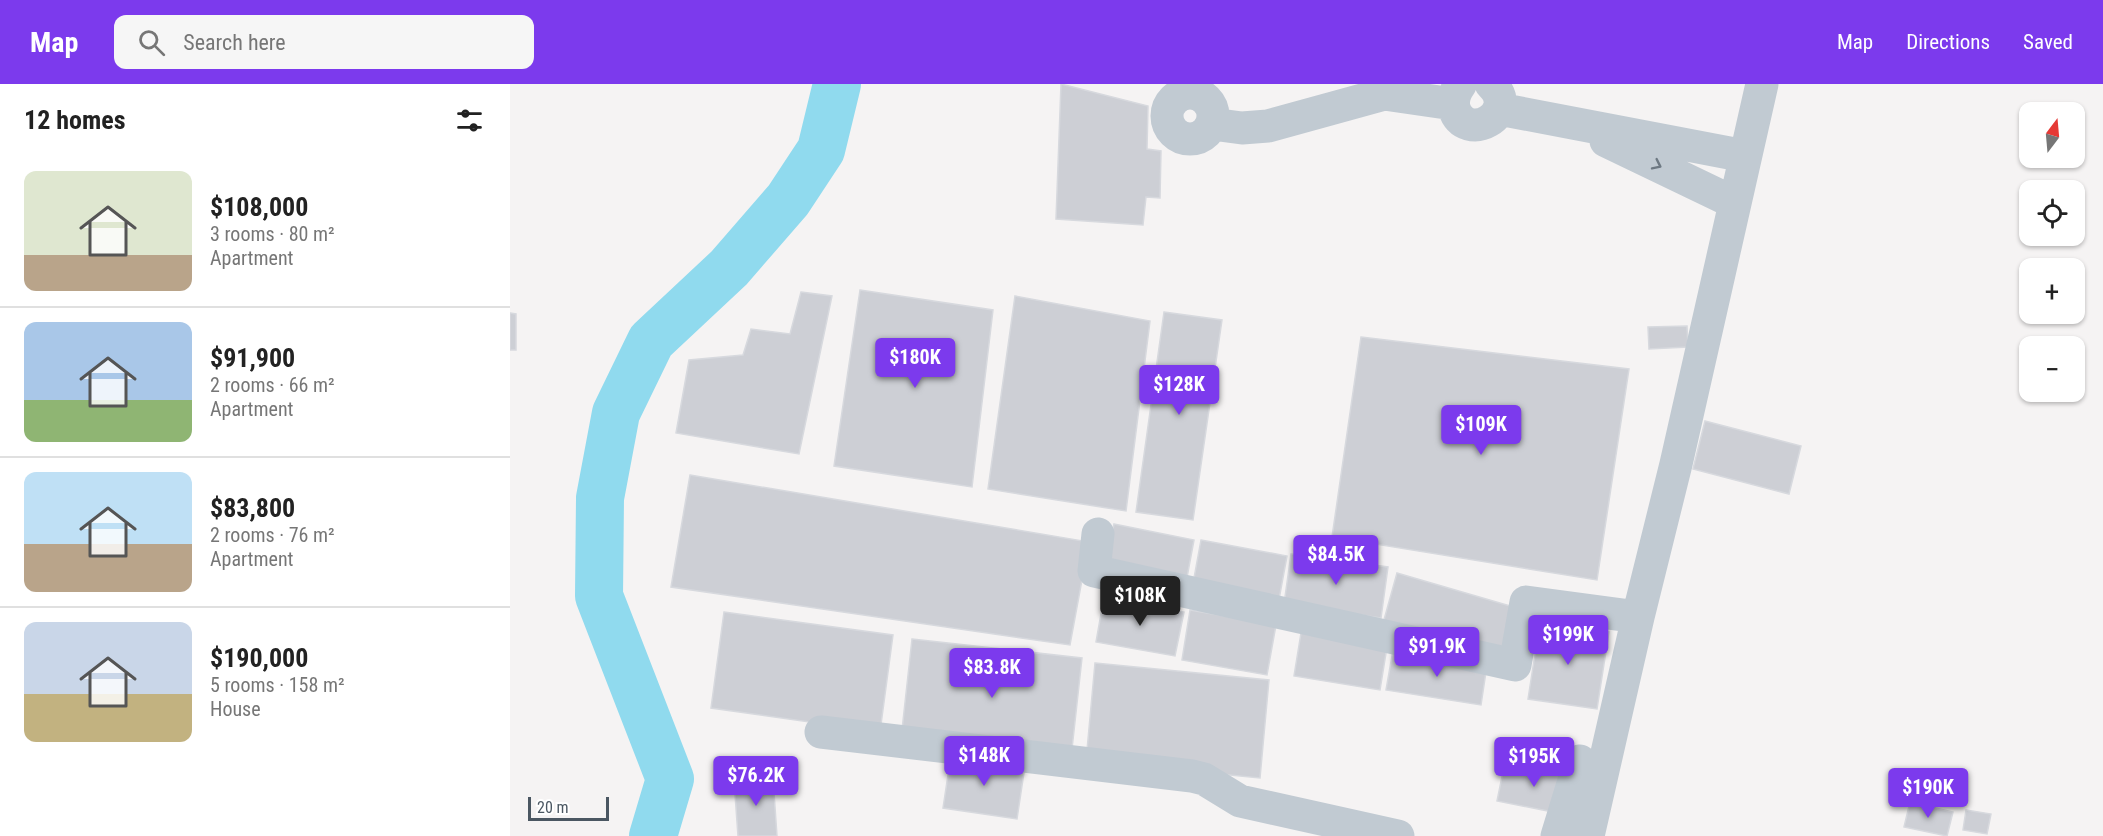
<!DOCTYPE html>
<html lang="en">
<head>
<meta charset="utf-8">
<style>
	body { margin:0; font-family:"Roboto Condensed",sans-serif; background:#f6f6f6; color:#222; height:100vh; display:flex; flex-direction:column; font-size:22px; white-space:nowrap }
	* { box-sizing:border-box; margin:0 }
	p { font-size:20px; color:#767676 }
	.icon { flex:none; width:33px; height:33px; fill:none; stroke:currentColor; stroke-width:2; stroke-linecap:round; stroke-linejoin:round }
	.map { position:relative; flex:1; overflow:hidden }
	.panel { display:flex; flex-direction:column; background:#fff; width:510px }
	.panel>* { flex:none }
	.needle { width:39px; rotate:16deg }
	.buttons { position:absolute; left:1509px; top:18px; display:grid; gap:12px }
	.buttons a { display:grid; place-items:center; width:66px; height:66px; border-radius:12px; background:#fff; box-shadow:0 2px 4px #0004; font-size:30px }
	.scale { position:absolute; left:18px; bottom:15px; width:81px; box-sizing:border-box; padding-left:6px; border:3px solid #4a5661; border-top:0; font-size:16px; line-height:21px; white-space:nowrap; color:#4a5661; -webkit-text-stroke:4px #fff; paint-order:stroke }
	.price { position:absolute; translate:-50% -51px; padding:0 14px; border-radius:6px; background:#7c3aed; color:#fff; font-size:20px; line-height:39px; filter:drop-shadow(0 2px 3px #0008) }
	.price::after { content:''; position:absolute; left:50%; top:36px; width:18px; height:14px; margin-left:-9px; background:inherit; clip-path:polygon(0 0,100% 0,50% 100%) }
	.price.selected { background:#222; color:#fff }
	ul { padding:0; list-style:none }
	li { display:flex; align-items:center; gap:18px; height:150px; padding:0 24px }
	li+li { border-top:2px solid #e0e0e0 }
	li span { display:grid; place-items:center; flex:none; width:168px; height:120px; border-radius:12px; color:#555 }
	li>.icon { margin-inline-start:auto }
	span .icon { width:72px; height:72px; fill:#fffc; stroke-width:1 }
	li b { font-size:26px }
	h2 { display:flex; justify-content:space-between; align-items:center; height:72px; padding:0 24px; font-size:26px }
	header { display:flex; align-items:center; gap:36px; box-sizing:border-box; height:84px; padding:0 30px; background:#7c3aed; color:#fff }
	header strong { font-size:28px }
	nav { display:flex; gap:33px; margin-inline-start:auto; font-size:21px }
	.search { width:420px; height:54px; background:#f6f6f6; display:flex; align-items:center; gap:15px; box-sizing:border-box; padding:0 21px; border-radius:12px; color:#767676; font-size:22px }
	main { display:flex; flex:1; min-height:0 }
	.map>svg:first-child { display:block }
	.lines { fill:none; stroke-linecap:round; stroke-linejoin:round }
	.river { stroke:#90daee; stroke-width:48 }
	.building { fill:#cdcfd5; stroke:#d7d9de; stroke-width:1.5 }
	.minor { stroke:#c1cad2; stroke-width:33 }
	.oneway { stroke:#6e7983 }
</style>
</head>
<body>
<header>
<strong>Map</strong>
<div class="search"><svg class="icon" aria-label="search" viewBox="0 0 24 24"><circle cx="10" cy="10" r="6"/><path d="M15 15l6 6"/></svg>Search here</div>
<nav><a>Map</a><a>Directions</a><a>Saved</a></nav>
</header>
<main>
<section class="panel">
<h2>12 homes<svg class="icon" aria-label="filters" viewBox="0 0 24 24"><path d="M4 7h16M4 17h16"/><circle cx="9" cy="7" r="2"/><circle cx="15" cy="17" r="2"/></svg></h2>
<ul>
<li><span style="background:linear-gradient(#dfe7d0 70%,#b9a48a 0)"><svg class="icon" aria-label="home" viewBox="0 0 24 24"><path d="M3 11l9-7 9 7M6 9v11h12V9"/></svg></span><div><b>$108,000</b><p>3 rooms · 80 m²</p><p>Apartment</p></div></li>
<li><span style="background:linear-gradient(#a9c7e8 65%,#8fb573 0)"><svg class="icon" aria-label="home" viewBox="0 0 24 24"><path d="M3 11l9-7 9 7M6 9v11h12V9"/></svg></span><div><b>$91,900</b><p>2 rooms · 66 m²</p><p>Apartment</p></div></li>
<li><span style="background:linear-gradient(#bfe0f5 60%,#b9a48a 0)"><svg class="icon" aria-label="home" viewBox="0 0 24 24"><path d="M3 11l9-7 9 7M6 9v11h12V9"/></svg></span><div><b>$83,800</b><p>2 rooms · 76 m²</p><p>Apartment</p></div></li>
<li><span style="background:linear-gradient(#c9d6e8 60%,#c2b280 0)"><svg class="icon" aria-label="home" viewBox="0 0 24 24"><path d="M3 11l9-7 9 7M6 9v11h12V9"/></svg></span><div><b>$190,000</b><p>5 rooms · 158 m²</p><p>House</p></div></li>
</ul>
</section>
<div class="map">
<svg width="1593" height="752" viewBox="0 0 1593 752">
	<rect width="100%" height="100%" fill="#f5f3f3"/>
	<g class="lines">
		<!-- river -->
		<path class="river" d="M143,752L160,695L89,512L90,414L106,329L141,257L219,184L278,116L311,66L327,0"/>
	</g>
	<!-- building -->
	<path class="building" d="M551,0L638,22L637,65L651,67L650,114L636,113L633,141L546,135Z
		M350,206L483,226L462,403L324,382Z
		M291,208L322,212L289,370L166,349L179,276L233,271L241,245L280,250Z
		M505,212L640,237L616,427L478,405Z
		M654,228L712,236L683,436L626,428Z
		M0,229L6,230V266H0Z
		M1177,242L1178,263L1139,265L1138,243Z
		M851,253L1119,285L1087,496L822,453Z
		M1195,337L1291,362L1279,410L1183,385Z
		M180,391L579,458L560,561L161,503Z
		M604,440L684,456L675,504L594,487Z
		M691,456L777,472L768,521L682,505Z
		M781,470L878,483L871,534L774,520Z
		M887,489L1014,526L999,578L872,543Z
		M594,513L674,528L665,572L586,558Z
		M680,526L766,541L757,591L672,576Z
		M214,528L383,551L370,648L201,624Z
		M1030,538L1099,548L1087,625L1018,615Z
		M791,549L877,563L870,606L784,592Z
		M402,555L572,574L561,674L391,655Z
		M883,566L977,581L971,621L876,606Z
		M585,579L759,596L750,694L576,677Z
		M441,671L515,682L507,735L433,724Z
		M995,678L1061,691L1053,730L987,717Z
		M263,694L267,752H228L224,696Z
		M1400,718L1443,728L1437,752L1394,743Z
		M1456,726L1481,730L1477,750L1453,746Z"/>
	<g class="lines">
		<!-- minor -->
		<path class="minor" d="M950,1C945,8 942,15 944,24C955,61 1012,30 981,0
			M657 32a23 23 0 1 1 46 0a23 23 0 1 1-46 0Z
			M989,25L1235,72
			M702,40L732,44L758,42L874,10L943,20
			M1096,57L1225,119
			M588,450L584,487L1005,581L1016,518L1128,533
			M311,648L682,692L694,695L730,717L888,752
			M1047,752L1070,677
			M1078,752L1128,533L1166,380L1252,0"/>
	</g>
	<!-- one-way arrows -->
	<defs><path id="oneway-chevron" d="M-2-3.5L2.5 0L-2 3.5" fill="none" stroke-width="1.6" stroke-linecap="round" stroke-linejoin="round" transform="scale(1.5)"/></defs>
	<use class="oneway" href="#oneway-chevron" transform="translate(1147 81) rotate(26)"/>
</svg>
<div class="buttons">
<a><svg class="needle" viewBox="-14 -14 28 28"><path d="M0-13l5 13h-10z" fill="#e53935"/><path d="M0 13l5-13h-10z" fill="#767676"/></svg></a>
<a><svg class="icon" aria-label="locate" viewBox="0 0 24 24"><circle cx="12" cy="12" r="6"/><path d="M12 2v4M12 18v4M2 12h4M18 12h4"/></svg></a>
<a>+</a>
<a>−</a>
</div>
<div class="scale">20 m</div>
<b class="price" style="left:405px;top:305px">$180K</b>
<b class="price" style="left:669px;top:332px">$128K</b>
<b class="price" style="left:971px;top:372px">$109K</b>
<b class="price" style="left:826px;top:502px">$84.5K</b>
<b class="price selected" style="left:630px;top:543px">$108K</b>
<b class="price" style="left:1058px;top:582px">$199K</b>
<b class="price" style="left:927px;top:594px">$91.9K</b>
<b class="price" style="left:482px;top:615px">$83.8K</b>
<b class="price" style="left:474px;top:703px">$148K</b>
<b class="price" style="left:1024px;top:704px">$195K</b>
<b class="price" style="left:246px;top:723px">$76.2K</b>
<b class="price" style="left:1418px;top:735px">$190K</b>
</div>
</main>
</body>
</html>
